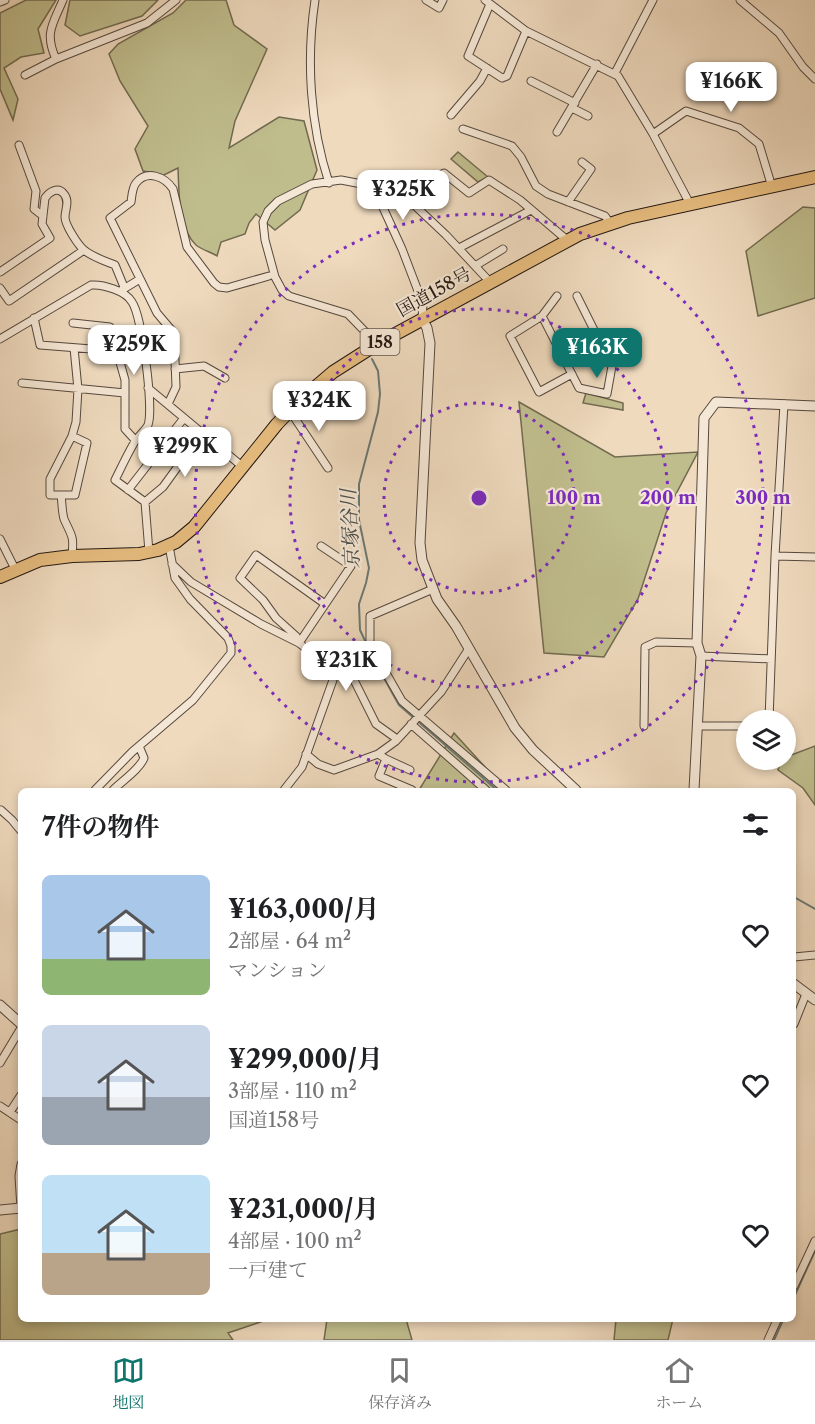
<!DOCTYPE html>
<html lang="ja">
<head>
<meta charset="utf-8">
<style>
	body { margin:0; font-family:"Libre Caslon Text","Noto Serif JP",serif; background:#f6f6f6; color:#202124; height:100vh; display:flex; flex-direction:column; font-size:22px; white-space:nowrap }
	* { box-sizing:border-box; margin:0 }
	p { font-size:20px; color:#757577 }
	.icon { flex:none; width:33px; height:33px; fill:none; stroke:currentColor; stroke-width:2; stroke-linecap:round; stroke-linejoin:round }
	.map { position:relative; flex:1; overflow:hidden }
	.drawer { position:absolute; left:18px; top:788px; width:778px; height:534px; display:flex; flex-direction:column; background:#fff; border-radius:9px; box-shadow:0 3px 9px #0003 }
	.drawer>* { flex:none }
	.fabs { position:absolute; left:736px; top:710px; display:grid; gap:12px }
	.fabs a { display:grid; place-items:center; width:60px; height:60px; border-radius:50%; background:#fff; box-shadow:0 3px 9px #0003; font-size:30px }
	.price { position:absolute; translate:-50% -51px; padding:0 14px; border-radius:12px; background:#fff; color:#222; font-size:20px; line-height:39px; filter:drop-shadow(0 2px 3px #0008) }
	.price::after { content:''; position:absolute; left:50%; top:36px; width:18px; height:14px; margin-left:-9px; background:inherit; clip-path:polygon(0 0,100% 0,50% 100%) }
	.price.on { background:#0f766e; color:#fff }
	ul { padding:0; list-style:none }
	li { display:flex; align-items:center; gap:18px; height:150px; padding:0 24px }
	li span { display:grid; place-items:center; flex:none; width:168px; height:120px; border-radius:9px; color:#555 }
	li>.icon { margin-inline-start:auto }
	span .icon { width:72px; height:72px; fill:#fffc; stroke-width:1 }
	li b { font-size:26px }
	h2 { display:flex; justify-content:space-between; align-items:center; height:72px; padding:0 24px; font-size:26px }
	.menu { display:flex; justify-content:space-around; align-items:center; height:84px; border-top:2px solid #e0e0e0; background:#fff; font-size:16px; color:#757577 }
	.menu a { display:grid; justify-items:center; gap:3px }
	.menu .on { color:#0f766e }
	.map>svg:first-child { display:block }
	.green { fill:#c0bd8d; stroke:#716a50; stroke-width:1.5 }
	.lines { fill:none; stroke-linecap:round; stroke-linejoin:round }
	.stream { stroke:#6a7975; stroke-width:2 }
	.minor-casing { stroke:#55483e; stroke-width:9 }
	.tertiary-casing { stroke:#55483e; stroke-width:11 }
	.trunk-casing { stroke:#221713; stroke-width:14 }
	.minor { stroke:#f5e7d5; stroke-width:7 }
	.tertiary { stroke:#f5e7d5; stroke-width:9 }
	.trunk { stroke:#e8bd7f; stroke-width:12 }
	.ring { fill:none; stroke:#7b2cbf; stroke-width:3; stroke-dasharray:3 6 }
	.labels { text-anchor:middle; stroke-width:4.5; stroke-linejoin:round; paint-order:stroke }
	.shield { fill:#f5e7d5; stroke:#61554d; stroke-width:1.5 }
	.shield-label { font-size:16px; font-weight:bold; fill:#221713 }
	.street-label { font-size:18px; fill:#221713; stroke:#f5e7d5 }
	.water-label { font-size:20px; font-style:italic; fill:#4c504c; stroke:#f5e7d5 }
	.centre { fill:#7b2cbf; stroke:#f5e7d5; stroke-width:3 }
	.ring-label { font-size:18px; text-anchor:middle; font-weight:bold; fill:#7b2cbf; stroke:#f5e7d5; stroke-width:4.5; stroke-linejoin:round; paint-order:stroke }
</style>
</head>
<body>
<div class="map">
<svg width="815" height="1340" viewBox="0 0 815 1340">
	<rect width="100%" height="100%" fill="#efdabe"/>
	<filter id="stains"><feTurbulence type="fractalNoise" baseFrequency=".00333" numOctaves="4"/><feColorMatrix values="0 0 0 0 .2 0 0 0 0 .09 0 0 0 0 .02 0 0 0 .5 -.17"/></filter>
	<radialGradient id="worn" r=".72"><stop offset=".6" stop-color="#630" stop-opacity="0"/><stop offset="1" stop-color="#630" stop-opacity=".3"/></radialGradient>
	<!-- green -->
	<path class="green" d="M26,0H56L38,29L44,53L21,57L4,68L18,99L13,120L0,89V13Z
		M70,0H158L142,16L80,36L65,25Z
		M186,0H226L234,25L267,49L235,121L229,148L279,117L304,121L317,170L300,210L275,230L256,214L249,223L245,234L221,242L217,256C211,252 202,250 196,245C178,228 179,192 178,168L164,175L143,171L135,149L148,126L120,81L109,54L118,44L173,13Z
		M458,152L488,177L478,182L451,159Z
		M803,207L815,208V298L758,316L746,251Z
		M586,393L623,403V410L583,403Z
		M519,402L615,457L698,452L666,513L638,599L604,657L544,653Z
		M454,733L506,790H419Z
		M815,746V805L803,788L778,770L781,759H786V757Z
		M21,1229V1318L269,1319L228,1333L233,1340H0V1234Z
		M327,1319H406L412,1340H324Z
		M616,1319V1318L673,1319L668,1340H614Z"/>
	<g class="lines">
		<!-- stream -->
		<path class="stream" d="M372,359L378,371L380,394L378,412L359,484V520L369,568L366,583L359,604L360,630L375,662L399,705L497,790
			M794,897L815,909
			M794,1297L815,1251
			M774,1340L784,1318"/>
		<defs>
			<path id="minor" d="M315,0C306,60 310,125 329,183
				M426,0L439,8L443,0
				M485,0L526,31L618,76L653,134L690,204
				M740,0L779,33L803,67L815,79
				M0,2L5,0
				M490,4L468,56L502,78L507,76L526,31
				M56,59C44,33 53,24 63,0
				M615,73L653,0
				M25,75L56,59L147,23L176,0
				M531,81L575,103
				M572,108L588,116
				M451,115L480,81L487,68
				M463,129L512,146L521,157L536,186L548,194L605,216L610,223
				M557,132L597,64
				M653,134L686,111L739,128L759,144L772,187
				M19,145L36,191L34,209L43,216
				M568,202L591,169L582,162
				M459,248L531,210
				M475,266L503,249
				M0,272L50,238L42,224L45,198C49,192 58,186 64,194C70,201 65,210 65,217C65,225 78,245 84,250C92,257 105,261 115,265L124,287
				M490,282L446,235L411,202L428,182L444,173L469,193L489,180L520,200L567,240
				M0,288L9,301L84,250
				M122,290L140,279
				M557,296L542,316L510,336L539,392L572,374
				M542,316L579,388L607,394L612,366L577,296
				M34,318L40,345L117,351
				M73,323L110,327L125,380V429L135,440
				M0,339L91,285C103,284 126,291 132,302C142,316 154,409 148,425C145,431 137,437 134,443C127,455 121,468 115,480L145,502L149,552
				M377,344L348,314L289,296L282,290L275,277L265,240L263,222L268,211L278,201L312,184L341,180L367,185L374,188L402,249L423,304L422,319
				M175,369L204,366L225,378
				M22,383L125,393
				M148,388L243,467
				M168,404L176,387L174,333L157,313L110,218L131,202C132,196 132,188 136,183C147,169 165,177 173,189L187,247L214,283L219,287L227,288L269,276
				M290,411L328,468
				M72,436L87,443L75,495H50V479L72,436L76,422L78,389L74,348
				M128,490L184,418
				M61,495C62,502 62,512 64,519C72,537 74,535 72,556
				M145,502L163,487L202,433
				M0,539L15,569
				M775,556L815,557
				M172,564L191,582L261,624L299,643L333,670V680L302,767L284,790
				M433,589L370,616V645L402,701L506,790
				M299,643L296,636L276,618L263,600L240,578L256,555L325,604
				M299,643L351,566L321,546
				M375,653L347,666L376,724L397,739
				M701,656L771,659
				M769,720L775,556L784,404
				M411,724L486,790
				M644,726L645,647L656,642L697,643
				M697,726H747
				M306,754L318,764L334,770L378,754L396,741L441,692L468,650
				M378,754L386,759L379,776L412,790
				M386,759L410,770
				M95,790L132,752L193,700L231,653V646L228,638L190,599L175,578L169,546
				M113,790C122,781 140,769 144,758L139,746
				M1,810L12,820L21,831
				M794,957L815,955
				M794,1024L806,994
				M0,1063L21,1028
				M0,1106L21,1120
				M10,1112L21,1095
				M21,1208L19,1176L21,1164
				M794,1286L815,1241
				M768,1340L778,1318"/>
			<path id="tertiary" d="M422,319L427,328L430,343L420,543L422,560L437,599L456,626L515,728L533,750L576,790
				M694,790L701,656L697,643L704,418L716,402L815,406
				M794,984L815,1000
				M0,1005L21,1024
				M0,1210L21,1208"/>
			<path id="trunk" d="M0,577L40,560L72,556L139,554L158,550L176,542L194,527L277,424L298,402L333,372L377,344L580,234L628,218L815,177"/>
		</defs>
		<!-- minor casing -->
		<use href="#minor" class="minor-casing"/>
		<!-- tertiary casing -->
		<use href="#tertiary" class="tertiary-casing"/>
		<!-- trunk casing -->
		<use href="#trunk" class="trunk-casing"/>
		<!-- minor -->
		<use href="#minor" class="minor"/>
		<!-- tertiary -->
		<use href="#tertiary" class="tertiary"/>
		<!-- trunk -->
		<use href="#trunk" class="trunk"/>
	</g>
	<!-- distance rings -->
	<g class="ring">
		<circle cx="479" cy="498" r="95"/>
		<circle cx="479" cy="498" r="189"/>
		<circle cx="479" cy="498" r="284"/>
	</g>
	<g class="labels">
		<!-- shield labels -->
		<rect class="shield" x="360.5" y="329" width="39" height="26" rx="4.5"/>
		<g class="shield-label">
			<text x="380" y="348">158</text>
		</g>
		<!-- street labels -->
		<g class="street-label">
			<text transform="translate(434 292) rotate(-29)" y="6">国道158号</text>
		</g>
		<!-- water labels -->
		<g class="water-label">
			<text transform="translate(350 529) rotate(-93)" y="7">京塚谷川</text>
		</g>
	</g>
	<circle cx="479" cy="498" r="9" class="centre"/>
	<g class="ring-label">
		<text x="574" y="504">100 m</text>
		<text x="668" y="504">200 m</text>
		<text x="763" y="504">300 m</text>
	</g>
	<rect width="100%" height="100%" filter="url(#stains)"/>
	<rect width="100%" height="100%" fill="url(#worn)"/>
</svg>
<div class="fabs">
<a><svg class="icon" aria-label="layers" viewBox="0 0 24 24"><path d="M12 4l9 5-9 5-9-5zM3 14l9 5 9-5"/></svg></a>
</div>
<b class="price" style="left:731px;top:113px">¥166K</b>
<b class="price" style="left:403px;top:221px">¥325K</b>
<b class="price" style="left:134px;top:376px">¥259K</b>
<b class="price on" style="left:597px;top:379px">¥163K</b>
<b class="price" style="left:319px;top:432px">¥324K</b>
<b class="price" style="left:185px;top:478px">¥299K</b>
<b class="price" style="left:346px;top:692px">¥231K</b>
<section class="drawer">
<h2>7件の物件<svg class="icon" aria-label="filters" viewBox="0 0 24 24"><path d="M4 7h16M4 17h16"/><circle cx="9" cy="7" r="2"/><circle cx="15" cy="17" r="2"/></svg></h2>
<ul>
<li><span style="background:linear-gradient(#a9c7e8 70%,#8fb573 0)"><svg class="icon" aria-label="home" viewBox="0 0 24 24"><path d="M3 11l9-7 9 7M6 9v11h12V9"/></svg></span><div><b>¥163,000/月</b><p>2部屋 · 64 m²</p><p>マンション</p></div><svg class="icon" aria-label="heart" viewBox="0 0 24 24"><path d="M12 20l-8-8c-3-5 5-10 8-4 3-6 11-1 8 4z"/></svg></li>
<li><span style="background:linear-gradient(#c9d6e8 60%,#9aa5b1 0)"><svg class="icon" aria-label="home" viewBox="0 0 24 24"><path d="M3 11l9-7 9 7M6 9v11h12V9"/></svg></span><div><b>¥299,000/月</b><p>3部屋 · 110 m²</p><p>国道158号</p></div><svg class="icon" aria-label="heart" viewBox="0 0 24 24"><path d="M12 20l-8-8c-3-5 5-10 8-4 3-6 11-1 8 4z"/></svg></li>
<li><span style="background:linear-gradient(#bfe0f5 65%,#b9a48a 0)"><svg class="icon" aria-label="home" viewBox="0 0 24 24"><path d="M3 11l9-7 9 7M6 9v11h12V9"/></svg></span><div><b>¥231,000/月</b><p>4部屋 · 100 m²</p><p>一戸建て</p></div><svg class="icon" aria-label="heart" viewBox="0 0 24 24"><path d="M12 20l-8-8c-3-5 5-10 8-4 3-6 11-1 8 4z"/></svg></li>
</ul>
</section>
</div>
<nav class="menu">
<a class="on"><svg class="icon" aria-label="map" viewBox="0 0 24 24"><path d="M3 6l6-2 6 2 6-2v14l-6 2-6-2-6 2zM9 4v14M15 6v14"/></svg>地図</a>
<a><svg class="icon" aria-label="saved" viewBox="0 0 24 24"><path d="M7 4h10v16l-5-4-5 4z"/></svg>保存済み</a>
<a><svg class="icon" aria-label="home" viewBox="0 0 24 24"><path d="M3 11l9-7 9 7M6 9v11h12V9"/></svg>ホーム</a>
</nav>
</body>
</html>
